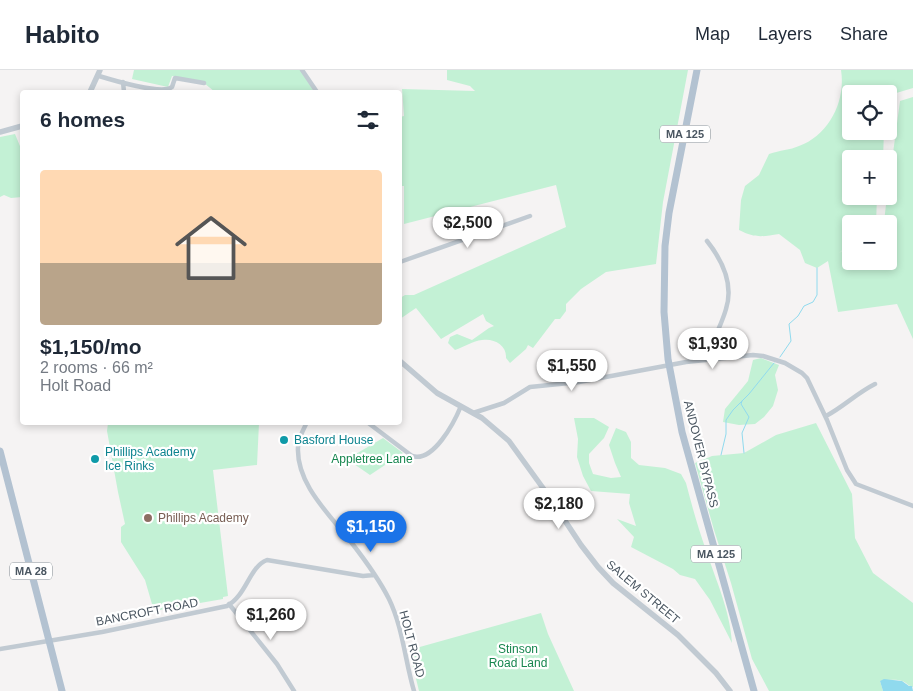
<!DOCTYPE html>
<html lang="en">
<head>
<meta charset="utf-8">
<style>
	body { margin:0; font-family:Helvetica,sans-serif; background:#f6f6f7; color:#1f2937; height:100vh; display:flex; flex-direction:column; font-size:19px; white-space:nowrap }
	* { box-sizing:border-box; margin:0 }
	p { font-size:16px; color:#747a83 }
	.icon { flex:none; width:28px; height:28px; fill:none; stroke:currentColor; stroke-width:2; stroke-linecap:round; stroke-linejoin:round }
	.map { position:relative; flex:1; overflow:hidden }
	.side { position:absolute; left:20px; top:20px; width:382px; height:335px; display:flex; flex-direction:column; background:#fff; border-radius:5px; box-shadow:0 2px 8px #0003 }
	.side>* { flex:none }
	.buttons { position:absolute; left:842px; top:15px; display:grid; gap:10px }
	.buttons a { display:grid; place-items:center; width:55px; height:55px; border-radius:5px; background:#fff; box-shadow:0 2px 8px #0003; font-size:25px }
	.price { position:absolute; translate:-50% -42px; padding:0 11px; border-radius:18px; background:#fff; color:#222; font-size:16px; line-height:32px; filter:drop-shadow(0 1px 2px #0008) }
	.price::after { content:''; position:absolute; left:50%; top:30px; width:15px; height:11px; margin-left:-8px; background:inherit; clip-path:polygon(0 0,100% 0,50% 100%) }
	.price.selected { background:#1a73e8; color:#fff }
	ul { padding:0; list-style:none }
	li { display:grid; align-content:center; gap:10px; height:265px; padding:0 20px }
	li+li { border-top:1px solid #e0e1e3 }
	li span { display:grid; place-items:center; height:155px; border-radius:5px; color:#555 }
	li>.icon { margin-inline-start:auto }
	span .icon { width:90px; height:90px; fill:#fffc; stroke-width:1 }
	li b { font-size:21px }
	h2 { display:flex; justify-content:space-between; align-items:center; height:60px; padding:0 20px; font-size:21px }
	header { display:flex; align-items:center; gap:30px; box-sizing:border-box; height:70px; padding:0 25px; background:#fff; border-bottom:1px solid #e0e1e3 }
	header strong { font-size:24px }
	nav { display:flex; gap:28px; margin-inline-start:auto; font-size:18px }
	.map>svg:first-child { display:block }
	.green { fill:#c3f1d5 }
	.water { fill:#90daee }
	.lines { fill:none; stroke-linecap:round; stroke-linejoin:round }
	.stream { stroke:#90daee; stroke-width:1 }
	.minor { stroke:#c1cad2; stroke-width:4.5 }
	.tertiary { stroke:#c1cad2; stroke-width:5.5 }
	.primary { stroke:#b3c2d1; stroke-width:7 }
	.culture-dot { fill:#0f9aa8; stroke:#fff; stroke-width:2 }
	.education-dot { fill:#8d6e63; stroke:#fff; stroke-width:2 }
	.labels { text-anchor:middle; stroke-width:4.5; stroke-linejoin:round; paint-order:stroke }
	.shield { fill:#fff; stroke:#808990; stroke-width:1 }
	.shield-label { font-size:11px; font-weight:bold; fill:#4a5661 }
	.culture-label { font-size:12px; fill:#0d838f; stroke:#fff; text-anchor:start }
	.street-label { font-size:12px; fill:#4a5661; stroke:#fff }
	.park-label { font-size:12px; fill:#17864f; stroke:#fff }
	.education-label { font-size:12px; fill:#785e54; stroke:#fff; text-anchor:start }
</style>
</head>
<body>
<header>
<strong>Habito</strong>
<nav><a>Map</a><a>Layers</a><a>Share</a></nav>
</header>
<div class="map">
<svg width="913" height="621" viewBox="0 0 913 621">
	<rect width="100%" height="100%" fill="#f5f3f3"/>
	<!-- green -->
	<path class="green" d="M134,0H302L317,22H215L204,13L172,6L168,17L132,9Z
		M447,0H688L663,132L656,194L606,202L581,219L566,234V241L560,249H555L533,278L528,275L526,279L510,293L506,288C507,275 494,268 482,270C473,271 464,277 455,280L448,273L450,267L457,264L472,270L489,258L494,256L486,251L483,244L441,269L416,238L400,249V228L405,225H414L566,157L556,115L404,154V116H400V47L404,46L402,19L475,21L470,16L447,10Z
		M841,0H913V18L893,24L889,43V24H851V61H884L883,89H851V126H877L876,154H851V173L839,183L851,175V191H889V154H881L884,152L887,126H889V113L900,31L913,27V269L897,234L838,242L828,191L817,198L805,193L800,180L779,164C761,167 755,168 739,160L741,130L745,116L759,105L769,84C780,80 790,80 799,76C829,65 846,31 841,0Z
		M15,64L22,81V127L11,128L4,125L0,127V67Z
		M761,288L779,295L775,305L778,320L773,336L764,347L755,354L739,355L723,352L725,339L748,311L753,290Z
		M574,348H594L609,357L604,368L589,384V393L593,404L611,408L621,407L615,393L609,375L616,358L626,362L631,372V388L639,395L665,398L681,404L686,413C692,436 698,458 706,480C716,511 730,540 732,573L710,530L695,509L680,505L673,499L631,477L634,467L617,449L636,456L629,433L630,424L591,421L583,406L577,387L578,369Z
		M108,353H259L257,395L213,400L228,526L223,527V529L154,541L145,510L121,472V457L125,454L118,422L107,361Z
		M816,353L852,424L855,468L873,503L913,533V617C908,616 906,612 902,611C896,609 887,610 880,611L883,621H769L752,589L731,513L714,460L695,393L712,386L744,383L776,365Z
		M383,368L403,383L370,405L354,394L349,388Z
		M541,543L548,564L574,621H419L409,580Z"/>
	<!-- water -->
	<path class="water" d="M884,609L902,611L909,616H912L913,621H883L880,611Z"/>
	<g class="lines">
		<!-- stream -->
		<path class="stream" d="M780,287L791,271L789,254L798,246L804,236L813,232L817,225V198
			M742,331L741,334L749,347L742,363L744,383
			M721,385L726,364V350L733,340L749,324L774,293"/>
		<!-- minor -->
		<path class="minor" d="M302,0L317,22
			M99,6C112,10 162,25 172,17L175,8L204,13
			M123,12L124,22
			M707,171C722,190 734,214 726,239C721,257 711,271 709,290
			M400,192L530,146
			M473,343L504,333L530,317L579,312L686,292L753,285L763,286L785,293L802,303L807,308L827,350L847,400L856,414L913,436
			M826,346C843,337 857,323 875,314
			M307,352C303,360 298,369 298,377C296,414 330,445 351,472C365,490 379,509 389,529C403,558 405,591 414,621
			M367,352L412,386C433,393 454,353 461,336
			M229,534L277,594L294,621
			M0,579L102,562L227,536C247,525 249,497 267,490L363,506L374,505"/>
		<!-- tertiary -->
		<path class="tertiary" d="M90,22L100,0
			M0,62L22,56
			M400,291L437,323L482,348L509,371L548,425L581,475L598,497L613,513L678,565L716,603L730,621"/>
		<!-- primary -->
		<path class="primary" d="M697,0L669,143L665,176L664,242L668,289L682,362L754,621
			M0,381L62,621"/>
	</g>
	<!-- markers -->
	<g class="culture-dot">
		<circle cx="284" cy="370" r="5"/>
		<circle cx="95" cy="389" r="5"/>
	</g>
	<circle class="education-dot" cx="148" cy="448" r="5"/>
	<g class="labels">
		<!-- shield labels -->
		<g class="shield">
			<rect x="660" y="55.5" width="50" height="17" rx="4"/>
			<rect x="691" y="475.5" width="50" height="17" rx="4"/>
			<rect x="10" y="492.5" width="42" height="17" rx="4"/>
		</g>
		<g class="shield-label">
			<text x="685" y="68">MA 125</text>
			<text x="716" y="488">MA 125</text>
			<text x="31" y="505">MA 28</text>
		</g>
		<!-- culture labels -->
		<g class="culture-label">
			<text x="294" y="374">Basford House</text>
			<text x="105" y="386">Phillips Academy<tspan x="105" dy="14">Ice Rinks</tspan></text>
		</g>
		<!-- street labels -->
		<g class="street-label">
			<text transform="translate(701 384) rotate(76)" y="4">ANDOVER BYPASS</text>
			<text transform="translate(643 522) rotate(40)" y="4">SALEM STREET</text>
			<text transform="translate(147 542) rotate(-11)" y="4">BANCROFT ROAD</text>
			<text transform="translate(412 574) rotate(75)" y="4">HOLT ROAD</text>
		</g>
		<!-- park labels -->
		<g class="park-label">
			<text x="372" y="393">Appletree Lane</text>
			<text x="518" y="583">Stinson<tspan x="518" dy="14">Road Land</tspan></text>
		</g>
		<!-- education labels -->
		<g class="education-label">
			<text x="158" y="452">Phillips Academy</text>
		</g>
	</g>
</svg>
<div class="buttons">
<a><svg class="icon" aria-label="locate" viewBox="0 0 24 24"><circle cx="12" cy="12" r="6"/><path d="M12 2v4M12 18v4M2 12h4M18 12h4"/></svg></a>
<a>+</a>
<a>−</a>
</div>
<b class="price" style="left:468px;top:179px">$2,500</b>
<b class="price" style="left:713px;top:300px">$1,930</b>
<b class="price" style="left:572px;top:322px">$1,550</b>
<b class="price" style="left:559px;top:460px">$2,180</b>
<b class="price selected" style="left:371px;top:483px">$1,150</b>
<b class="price" style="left:271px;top:571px">$1,260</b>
<section class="side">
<h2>6 homes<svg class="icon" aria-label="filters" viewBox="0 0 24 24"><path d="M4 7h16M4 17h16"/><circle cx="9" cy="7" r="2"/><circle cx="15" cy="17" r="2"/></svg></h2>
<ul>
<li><span style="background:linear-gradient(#ffd9b3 60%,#b9a48a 0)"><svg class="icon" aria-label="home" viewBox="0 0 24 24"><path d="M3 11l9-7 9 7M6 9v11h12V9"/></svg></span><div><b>$1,150/mo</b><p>2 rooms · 66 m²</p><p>Holt Road</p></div></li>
</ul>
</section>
</div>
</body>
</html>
